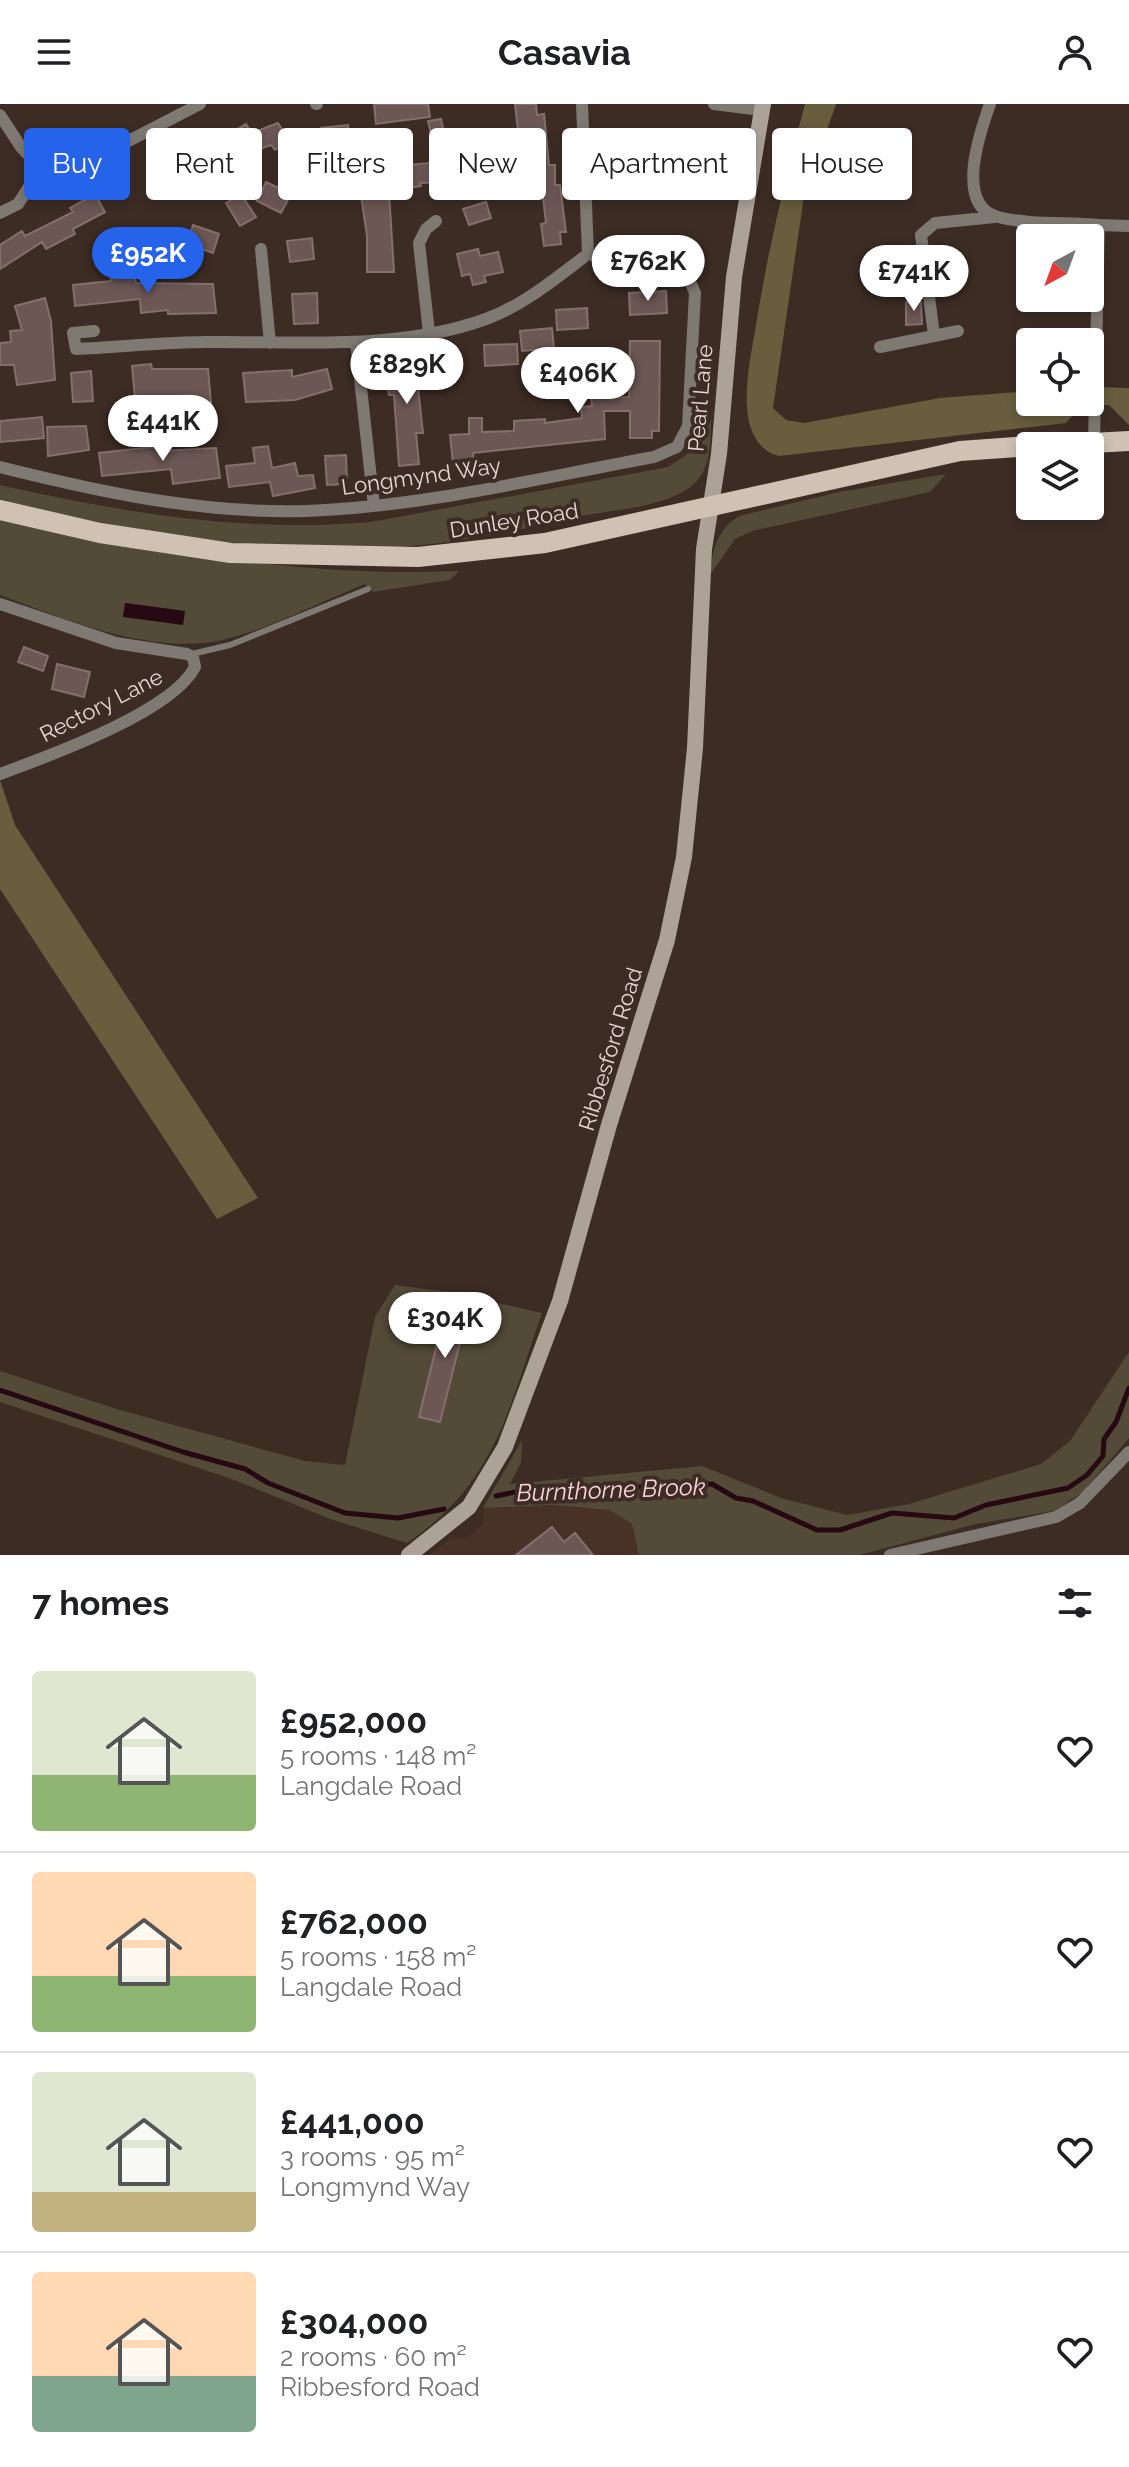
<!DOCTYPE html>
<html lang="en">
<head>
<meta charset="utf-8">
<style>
	body { margin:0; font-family:Raleway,sans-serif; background:#f2f2f2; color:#202124; height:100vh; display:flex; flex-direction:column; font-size:30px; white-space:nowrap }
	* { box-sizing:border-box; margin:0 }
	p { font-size:26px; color:#757577 }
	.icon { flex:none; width:44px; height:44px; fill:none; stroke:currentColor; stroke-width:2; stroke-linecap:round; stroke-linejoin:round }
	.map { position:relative; height:1451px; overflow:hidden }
	.panel { display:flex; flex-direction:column; background:#fff; flex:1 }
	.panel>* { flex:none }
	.hud { position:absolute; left:24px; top:24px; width:1082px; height:72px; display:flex; gap:16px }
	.needle { width:52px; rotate:221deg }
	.buttons { position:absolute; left:1016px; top:120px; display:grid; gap:16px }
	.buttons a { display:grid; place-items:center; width:88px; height:88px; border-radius:8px; background:#fff; box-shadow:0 4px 12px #0003; font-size:40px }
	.price { position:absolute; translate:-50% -68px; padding:0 18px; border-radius:28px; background:#fff; color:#222; font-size:26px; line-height:52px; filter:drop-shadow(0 2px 4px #0008) }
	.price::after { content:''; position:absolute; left:50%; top:48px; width:24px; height:18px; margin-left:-12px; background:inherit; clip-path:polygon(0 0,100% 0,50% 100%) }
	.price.selected { background:#2563eb; color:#fff }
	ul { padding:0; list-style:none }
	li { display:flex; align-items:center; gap:24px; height:200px; padding:0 32px }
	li+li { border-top:2px solid #e0e0e0 }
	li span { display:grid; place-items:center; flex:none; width:224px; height:160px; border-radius:8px; color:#555 }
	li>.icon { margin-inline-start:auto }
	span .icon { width:96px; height:96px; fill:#fffc; stroke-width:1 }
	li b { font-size:34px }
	h2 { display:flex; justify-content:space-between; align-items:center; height:96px; padding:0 32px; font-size:34px }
	.pill { padding:0 28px; border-radius:8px; background:#fff; box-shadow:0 4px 12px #0003; font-size:28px; line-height:72px }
	.pill.selected { background:#2563eb; color:#fff }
	header { display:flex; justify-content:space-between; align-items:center; height:104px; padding:0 32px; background:#fff; font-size:36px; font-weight:700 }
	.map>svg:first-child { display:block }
	.built { fill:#483126 }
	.green { fill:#534b37; fill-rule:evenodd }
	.forest { fill:#685d3d }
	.water { fill:#260912 }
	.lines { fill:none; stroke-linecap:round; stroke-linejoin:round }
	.stream { stroke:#260912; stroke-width:5 }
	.building { fill:#6c5755; stroke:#856f6c; stroke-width:2 }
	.service { stroke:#7f7973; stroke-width:6 }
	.minor { stroke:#7f7973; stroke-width:12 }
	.secondary { stroke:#aca298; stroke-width:16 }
	.primary { stroke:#cfc2b5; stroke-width:20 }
	.labels { text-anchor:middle; stroke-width:8; stroke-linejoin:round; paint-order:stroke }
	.street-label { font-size:22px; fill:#e2d8d2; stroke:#3c2c24 }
	.water-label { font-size:24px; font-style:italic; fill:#fdd3db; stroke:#3c2c24 }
</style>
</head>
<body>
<header><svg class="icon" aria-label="menu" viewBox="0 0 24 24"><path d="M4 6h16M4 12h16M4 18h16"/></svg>Casavia<svg class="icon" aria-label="person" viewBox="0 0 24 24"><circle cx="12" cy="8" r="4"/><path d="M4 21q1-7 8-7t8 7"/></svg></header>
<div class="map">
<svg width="1129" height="1451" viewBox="0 0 1129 1451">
	<rect width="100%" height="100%" fill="#3c2c24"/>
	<!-- built -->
	<path class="built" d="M554,1401L609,1406L632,1420L639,1451H429L452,1433L467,1434L484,1419L483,1404Z"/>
	<!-- green -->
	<path class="green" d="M711,315C710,337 712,361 696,378C672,402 620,405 587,411C536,422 484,434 432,440C289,456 139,429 0,397V381C123,409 245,429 371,418L668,363L689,349Z
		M946,370L930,388L752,427L735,435L710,471C712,447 717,426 739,412L839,388Z
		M0,415C155,445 300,474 459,467L450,476L373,488L365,480C316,499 254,534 203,539C135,545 62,514 0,491ZM126,499L184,507L183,520L123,512Z
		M395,1181L450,1188L542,1209C508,1305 496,1379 407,1439L330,1415L232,1375L0,1298V1267L120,1306L305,1357L345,1361L375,1213Z
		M1129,1248V1334L1083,1388L1054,1407L976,1420L859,1451H639L632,1420L609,1406L554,1401L483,1404L522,1336L521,1359L510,1380L702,1362L781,1394L847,1411L909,1400L1041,1360L1070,1337Z"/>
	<!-- forest -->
	<path class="forest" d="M805,0H836L804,92L773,304L786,316L804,319L940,294L1030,287V298H1090V283L1129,284V321L1109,301L1081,302L1066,319L779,352C762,348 753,334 749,318C743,289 750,255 755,227C767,150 785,75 805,0Z
		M0,676L15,721L258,1094L217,1115L0,785Z"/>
	<!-- water -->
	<path class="water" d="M125,499L185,507L183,521L123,513Z"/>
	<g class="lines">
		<!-- stream -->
		<path class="stream" d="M0,1286L183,1348L245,1365L268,1379L345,1409L398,1414L444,1405
			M496,1392L540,1383L587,1385L712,1380L736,1394L753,1397L817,1426H840L892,1409L954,1414L986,1401L1068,1384L1087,1371L1103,1352L1104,1335L1116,1318L1129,1284"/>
	</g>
	<!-- building -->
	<path class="building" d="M374,0H428L430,13L376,20Z
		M515,0H536L537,11L544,10L549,61H555V81H560L566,128H560L561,140L544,142L541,120L546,119L543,93H535L534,56L514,57L512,27H518Z
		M441,15L445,32L432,34L428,17Z
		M278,19L289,37L275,46L271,41L260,45L254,28Z
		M246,20L256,37L230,54L225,47L189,66L180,49L205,36L209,43Z
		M348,21L350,36L371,32L374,45L325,57L321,24Z
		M611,26L632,27L631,48L610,47Z
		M673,32L705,34L704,55L671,52Z
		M452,57L453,78L420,79L421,82L389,88L394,168H367V132L360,85L378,83L374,64Z
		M266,78L291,90L281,109L257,97Z
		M95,90L105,108L73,125L75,130L46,145L42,138L0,165V141L22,127L25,132L73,108L70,104Z
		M241,90L256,113L240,122L226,99Z
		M486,98L491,114L469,121L463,105Z
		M193,121L219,130L213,149L187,140Z
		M312,134L314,155L290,158L287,137Z
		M478,145L480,152L498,148L503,168L484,172L486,178L473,181L470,170L462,172L457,150Z
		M130,166L134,168L136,179L213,180L216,209L168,210V206L141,209L140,195L75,202L73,181L111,177L110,168Z
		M666,187L667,209L630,211L629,189Z
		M317,189L318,219L294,220L292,190Z
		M45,194L51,217L55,276L17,281L14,261H0V239L11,238L10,227L22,226L15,202Z
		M906,198H921L922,220L906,221Z
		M587,204L588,224L557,226L556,206Z
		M552,224L554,244L522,247L520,227Z
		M630,237H660L659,327H652V334H630V307H604L605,335L473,349L474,359L453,360L450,331L469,330V314H482V328L514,327V317L545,315V319L582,314L581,303L592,302L591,294L629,293Z
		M517,240L518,260L485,262L484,241Z
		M407,252H421L422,282L418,283L423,329H416L419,360L399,362L394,291H389L384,260H408Z
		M151,260L152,265H208L211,299L191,300L190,291L135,295L132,262Z
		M327,265L332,285L295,296L246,298L243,269L292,266V273Z
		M91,267L93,297L73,298L71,269Z
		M42,313L44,334L0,338V317Z
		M86,322L89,346L48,352L47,323Z
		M161,342V347L216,344L220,374L173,380L171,365L102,372L99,349Z
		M268,342L272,364L295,359L298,372L313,371L315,384L273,392L270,378L229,383L226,362L255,359L253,344Z
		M346,351L347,380L327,381L325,352Z
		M24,543L48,552L43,567L18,558Z
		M57,560L90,568L84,593L52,585Z
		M447,1199L475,1207L470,1225L464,1223L440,1318L419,1313Z
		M552,1423L564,1438L575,1429L593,1451H516Z"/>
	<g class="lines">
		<!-- service -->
		<path class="service" d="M192,550L230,541L368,485"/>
		<!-- minor -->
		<path class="minor" d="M316,0H317
			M582,0L588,150
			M714,0L761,6
			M990,0C980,28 954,102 998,113C1029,121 1067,118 1099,121L1094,338
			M0,11L21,43L41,64L86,59L200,0
			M0,109L18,100L41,64
			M1099,121L1129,122
			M261,145L270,239
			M429,229L419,139L426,125L436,117
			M934,231L921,131L935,119L995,113
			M356,238L374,402
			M880,243L958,227
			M0,363C100,388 202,410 306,407C422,403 539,374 654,353L677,343L688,322L695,189L686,168L677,161L588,150C556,174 524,201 486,215C397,247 301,237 209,238C165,238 120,243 76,245L73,229L94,227
			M0,500L116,539L187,550L193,553L195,563C172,608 49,652 0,670
			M890,1451L1056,1413L1080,1399L1129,1348"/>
		<!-- secondary -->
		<path class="secondary" d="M409,1451L469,1403L505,1343L560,1197L609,1021L667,836L684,753L695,644L704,445L719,350L734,173L763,0"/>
		<!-- primary -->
		<path class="primary" d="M1035,342L1129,337
			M0,406L100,429L231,449L418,453L545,439L960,347L1030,342"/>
	</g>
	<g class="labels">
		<!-- street labels -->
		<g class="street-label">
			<text transform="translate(700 294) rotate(-85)" y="8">Pearl Lane</text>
			<text transform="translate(421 372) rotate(-8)" y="8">Longmynd Way</text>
			<text transform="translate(514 416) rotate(-9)" y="8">Dunley Road</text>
			<text transform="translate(101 601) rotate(-27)" y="8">Rectory Lane</text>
			<text transform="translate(610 945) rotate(-73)" y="8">Ribbesford Road</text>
		</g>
		<!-- water labels -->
		<g class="water-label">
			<text transform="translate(611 1386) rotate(-2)" y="8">Burnthorne Brook</text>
		</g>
	</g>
</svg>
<div class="buttons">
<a><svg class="needle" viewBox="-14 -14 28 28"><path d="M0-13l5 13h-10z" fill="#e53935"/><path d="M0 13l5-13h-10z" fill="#757577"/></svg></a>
<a><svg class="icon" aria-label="locate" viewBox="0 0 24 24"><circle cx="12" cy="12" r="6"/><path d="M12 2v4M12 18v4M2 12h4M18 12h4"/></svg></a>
<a><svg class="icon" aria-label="layers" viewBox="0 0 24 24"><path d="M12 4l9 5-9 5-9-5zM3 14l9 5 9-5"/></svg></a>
</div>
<b class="price selected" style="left:148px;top:191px">£952K</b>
<b class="price" style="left:648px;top:199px">£762K</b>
<b class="price" style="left:914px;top:209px">£741K</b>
<b class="price" style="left:407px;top:302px">£829K</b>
<b class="price" style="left:578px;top:311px">£406K</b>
<b class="price" style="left:163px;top:359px">£441K</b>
<b class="price" style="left:445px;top:1256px">£304K</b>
<div class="hud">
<a class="pill selected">Buy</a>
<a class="pill">Rent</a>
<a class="pill">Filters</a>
<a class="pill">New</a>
<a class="pill">Apartment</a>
<a class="pill">House</a>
</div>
</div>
<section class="panel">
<h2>7 homes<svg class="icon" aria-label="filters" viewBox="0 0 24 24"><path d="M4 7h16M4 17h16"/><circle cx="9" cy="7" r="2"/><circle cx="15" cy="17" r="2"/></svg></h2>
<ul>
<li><span style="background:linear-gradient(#dfe7d0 65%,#8fb573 0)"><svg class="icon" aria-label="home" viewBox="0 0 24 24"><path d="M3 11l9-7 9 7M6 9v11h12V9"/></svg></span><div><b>£952,000</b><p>5 rooms · 148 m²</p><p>Langdale Road</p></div><svg class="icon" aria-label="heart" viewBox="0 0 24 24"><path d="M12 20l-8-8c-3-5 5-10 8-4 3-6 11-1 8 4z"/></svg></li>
<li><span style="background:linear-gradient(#ffd9b3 65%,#8fb573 0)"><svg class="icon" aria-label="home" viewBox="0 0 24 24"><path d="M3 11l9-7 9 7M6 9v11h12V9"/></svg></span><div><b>£762,000</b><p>5 rooms · 158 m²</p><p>Langdale Road</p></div><svg class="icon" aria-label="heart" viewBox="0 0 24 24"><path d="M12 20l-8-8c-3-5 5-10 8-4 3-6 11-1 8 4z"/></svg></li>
<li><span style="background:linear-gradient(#dfe7d0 75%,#c2b280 0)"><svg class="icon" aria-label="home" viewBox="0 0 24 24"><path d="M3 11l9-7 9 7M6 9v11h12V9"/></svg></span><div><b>£441,000</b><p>3 rooms · 95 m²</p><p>Longmynd Way</p></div><svg class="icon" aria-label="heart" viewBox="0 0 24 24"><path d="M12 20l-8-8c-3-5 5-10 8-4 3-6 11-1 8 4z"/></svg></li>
<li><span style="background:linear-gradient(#ffd9b3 65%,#7fa58c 0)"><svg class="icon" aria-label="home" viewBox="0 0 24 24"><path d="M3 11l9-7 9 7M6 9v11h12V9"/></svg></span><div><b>£304,000</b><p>2 rooms · 60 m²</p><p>Ribbesford Road</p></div><svg class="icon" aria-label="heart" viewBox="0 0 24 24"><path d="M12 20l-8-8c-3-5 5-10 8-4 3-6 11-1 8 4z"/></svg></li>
</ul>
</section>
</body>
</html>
